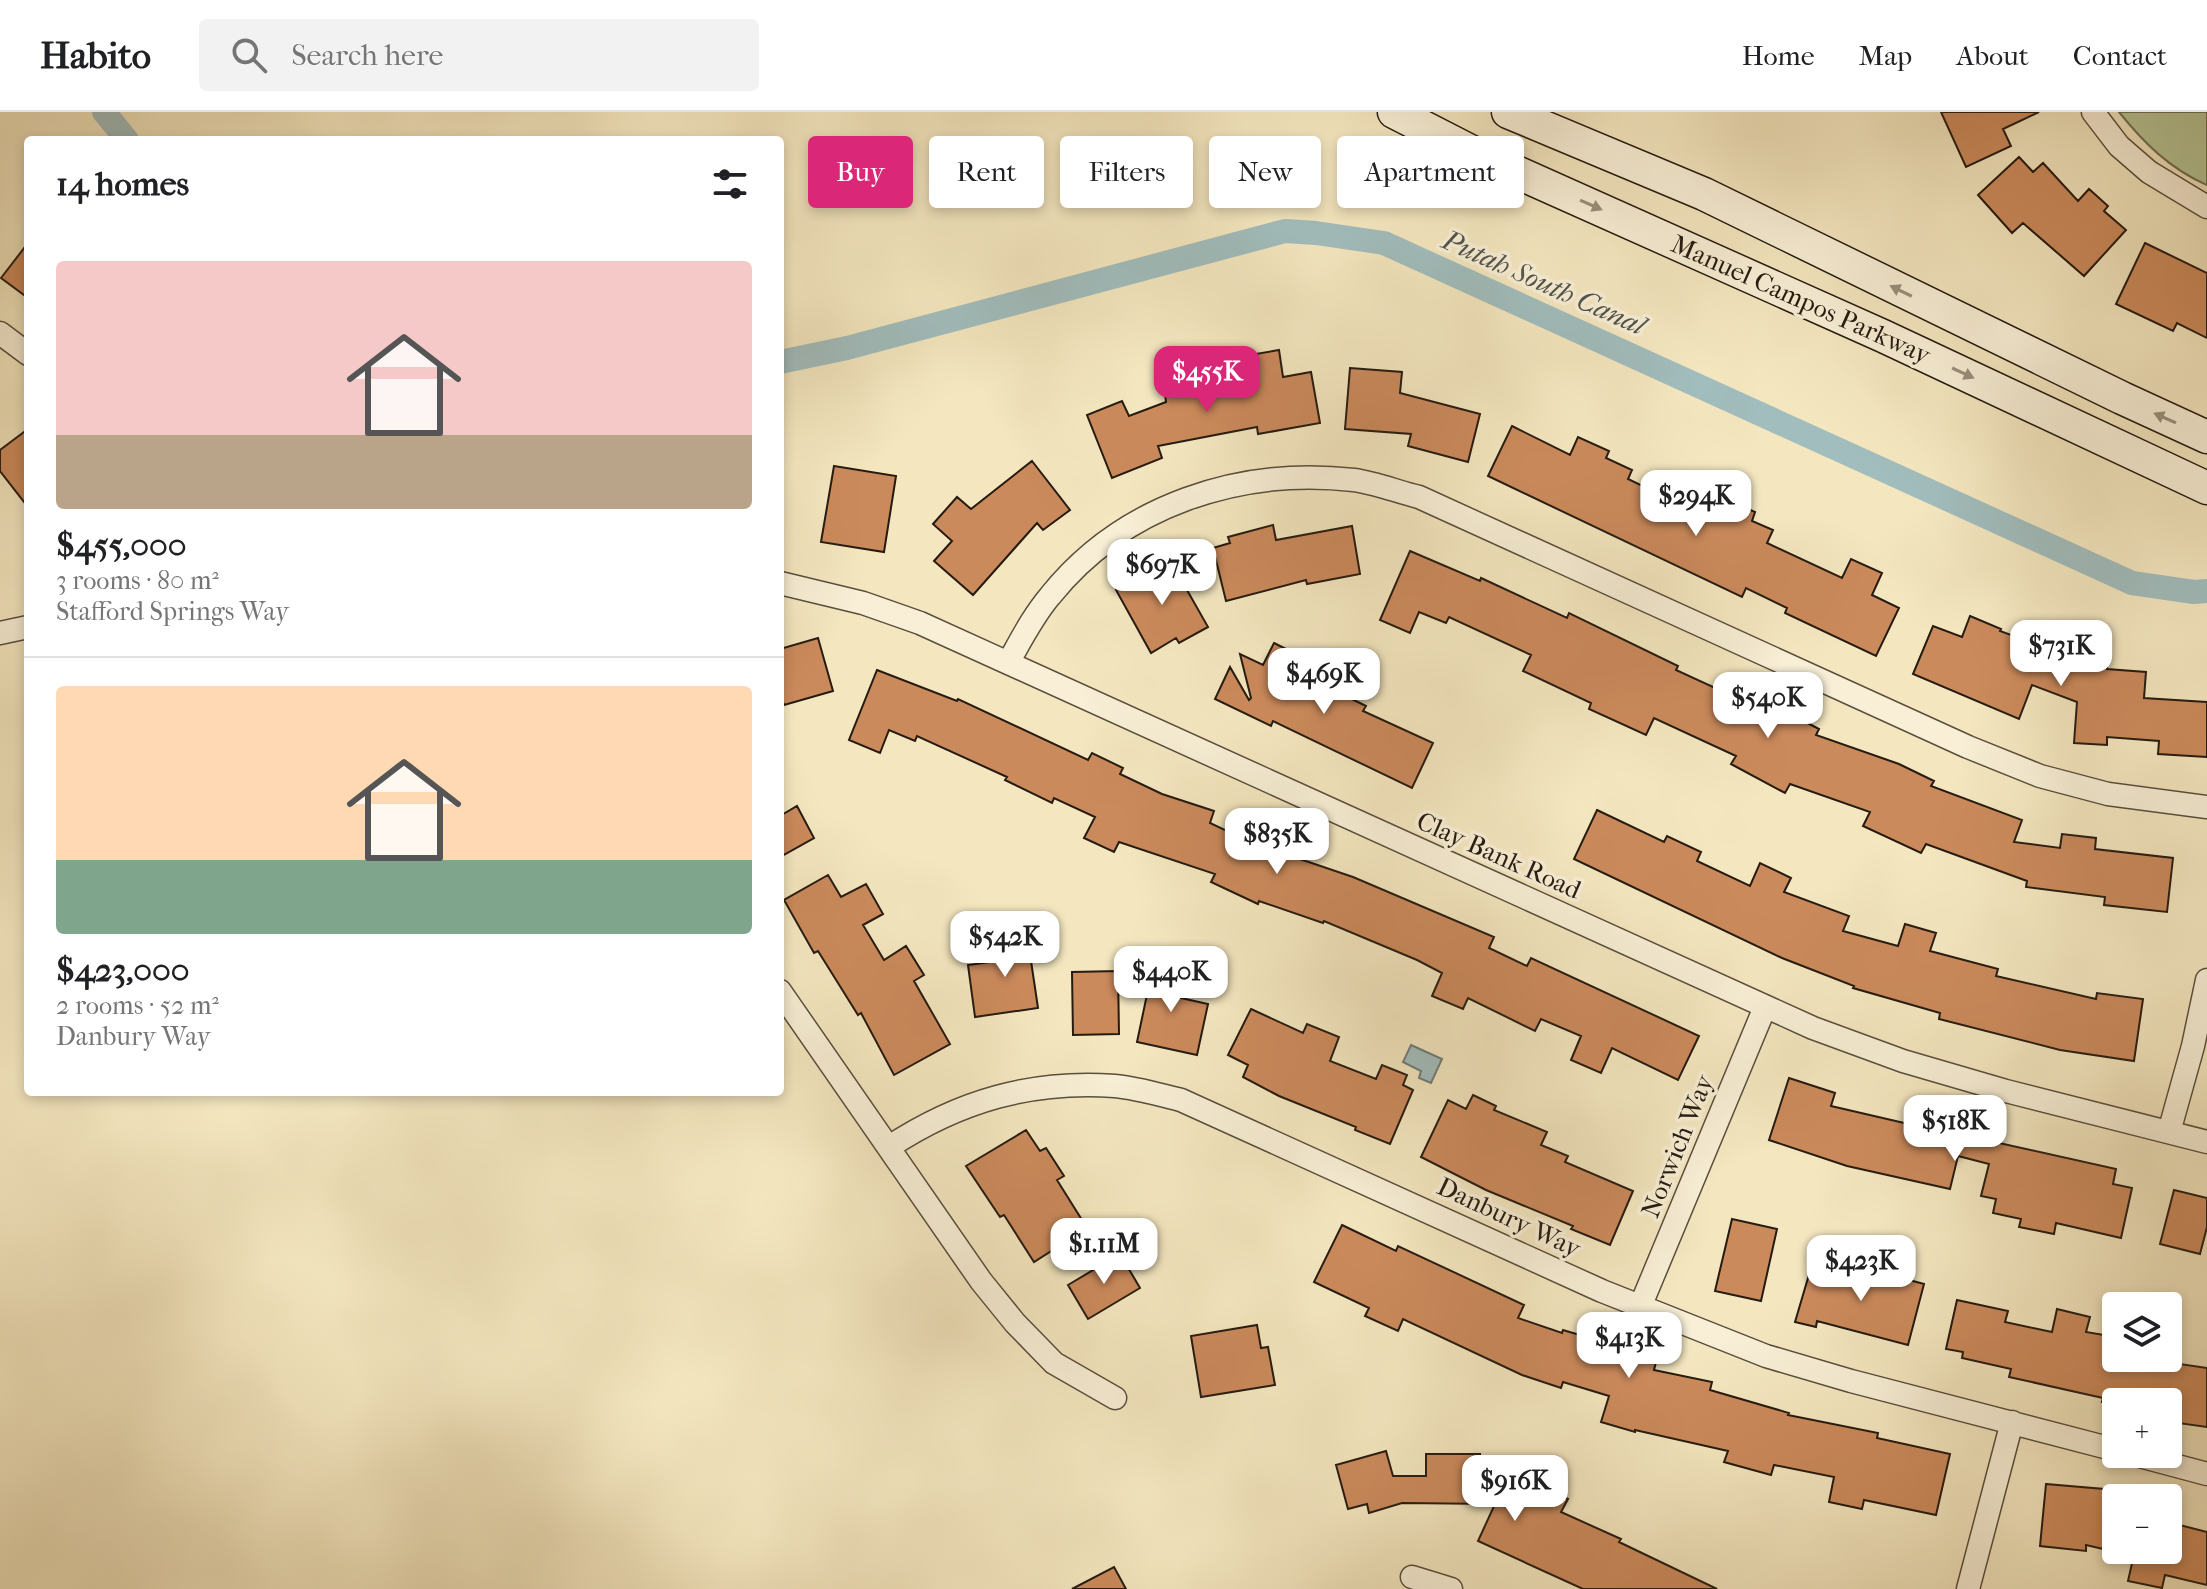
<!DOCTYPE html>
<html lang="en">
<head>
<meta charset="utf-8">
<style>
	body { margin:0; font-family:"IM FELL French Canon",serif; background:#f2f2f2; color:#202124; height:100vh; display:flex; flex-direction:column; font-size:30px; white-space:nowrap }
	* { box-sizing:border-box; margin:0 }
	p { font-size:26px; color:#757577 }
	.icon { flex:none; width:44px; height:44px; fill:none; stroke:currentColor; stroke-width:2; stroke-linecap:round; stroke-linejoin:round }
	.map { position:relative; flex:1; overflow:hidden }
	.panel { position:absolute; left:24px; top:24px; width:760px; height:960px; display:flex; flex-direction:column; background:#fff; border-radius:8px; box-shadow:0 4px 12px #0003 }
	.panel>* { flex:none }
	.banner { position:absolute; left:808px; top:24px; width:760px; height:72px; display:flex; gap:16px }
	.tools { position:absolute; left:2102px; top:1180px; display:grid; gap:16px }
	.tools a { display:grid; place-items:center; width:80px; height:80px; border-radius:8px; background:#fff; box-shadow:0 4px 12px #0003; font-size:40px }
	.price { position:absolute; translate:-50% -68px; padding:0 18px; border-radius:16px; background:#fff; color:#222; font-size:26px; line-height:52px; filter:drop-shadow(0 2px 4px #0008) }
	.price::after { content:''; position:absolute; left:50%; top:48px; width:24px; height:18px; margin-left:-12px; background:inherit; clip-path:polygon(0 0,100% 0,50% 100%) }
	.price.active { background:#db2777; color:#fff }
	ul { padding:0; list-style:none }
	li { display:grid; align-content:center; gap:16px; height:424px; padding:0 32px }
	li+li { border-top:2px solid #e0e0e0 }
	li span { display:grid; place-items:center; height:248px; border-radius:8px; color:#555 }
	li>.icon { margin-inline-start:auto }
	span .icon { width:144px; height:144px; fill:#fffc; stroke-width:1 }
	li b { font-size:34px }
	h2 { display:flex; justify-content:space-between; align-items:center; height:96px; padding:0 32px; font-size:34px }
	.chip { padding:0 28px; border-radius:8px; background:#fff; box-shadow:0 4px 12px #0003; font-size:28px; line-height:72px }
	.chip.active { background:#db2777; color:#fff }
	header { display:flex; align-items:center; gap:48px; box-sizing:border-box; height:112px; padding:0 40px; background:#fff; border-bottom:2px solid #e0e0e0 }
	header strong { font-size:38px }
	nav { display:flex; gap:44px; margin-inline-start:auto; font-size:28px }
	.search { width:560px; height:72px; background:#f2f2f2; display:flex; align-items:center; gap:20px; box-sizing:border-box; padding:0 28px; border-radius:8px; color:#757577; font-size:30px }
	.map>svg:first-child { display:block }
	.green { fill:#b7c696; stroke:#6e7054; stroke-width:2 }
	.water { fill:#a1bdbd; stroke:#6f7c78; stroke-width:2 }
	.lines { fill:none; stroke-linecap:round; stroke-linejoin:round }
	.canal { stroke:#a1bdbd; stroke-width:24 }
	.building { fill:#cb8a5c; stroke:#251b11; stroke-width:2 }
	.minor-casing { stroke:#594e3d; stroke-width:25 }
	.secondary-casing { stroke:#251b11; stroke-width:35 }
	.minor { stroke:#f8efd6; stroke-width:22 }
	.secondary { stroke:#f8efd6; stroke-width:32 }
	.oneway { fill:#99907d }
	.labels { text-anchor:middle; stroke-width:7; stroke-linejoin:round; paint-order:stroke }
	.street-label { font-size:26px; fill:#251b11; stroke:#f8efd6 }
	.water-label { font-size:28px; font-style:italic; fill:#50544d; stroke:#f8efd6 }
</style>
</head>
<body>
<header>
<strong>Habito</strong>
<div class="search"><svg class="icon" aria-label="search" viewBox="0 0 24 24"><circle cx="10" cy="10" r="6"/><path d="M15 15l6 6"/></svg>Search here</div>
<nav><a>Home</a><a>Map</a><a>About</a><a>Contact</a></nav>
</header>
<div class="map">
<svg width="2207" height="1477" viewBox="0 0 2207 1477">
	<rect width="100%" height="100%" fill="#f4e7c0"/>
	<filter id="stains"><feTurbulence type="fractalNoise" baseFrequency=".0025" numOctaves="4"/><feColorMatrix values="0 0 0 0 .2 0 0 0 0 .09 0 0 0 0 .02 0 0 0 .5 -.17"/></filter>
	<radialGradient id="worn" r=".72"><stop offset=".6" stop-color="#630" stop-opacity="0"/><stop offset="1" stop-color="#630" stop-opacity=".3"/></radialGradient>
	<!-- green -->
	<path class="green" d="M2119,0H2207V73C2170,57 2144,31 2119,0Z"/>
	<!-- water -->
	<path class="water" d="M1411,933L1442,947L1431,971L1419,966L1421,959L1403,950Z"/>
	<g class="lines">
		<!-- canal -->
		<path class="canal" d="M104,0L127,28
			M780,250L847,236L1285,119L1316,121L1384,131L2132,471L2194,480L2207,479"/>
	</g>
	<!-- building -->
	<path class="building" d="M1941,0H2039L2003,17L2011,34L1966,55Z
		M2019,45L2033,60L2043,51L2078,89L2089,77L2108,94L2104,99L2126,118L2084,164L2023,111L2012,121L1978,83Z
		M28,131V186L1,166Z
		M2145,131L2207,161V226L2177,211L2173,219L2116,192Z
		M1279,238L1283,265L1311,260L1320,311L1258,322L1257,315L1158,334L1162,346L1112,366L1087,303L1122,289L1129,304L1166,290L1165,282L1248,266L1244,244Z
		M1350,256L1402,260L1400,281L1480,302L1468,350L1408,334L1411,322L1345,317Z
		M1512,314L1570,343L1578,325L1609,339L1606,346L1632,358L1628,367L1709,406L1719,384L1755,400L1752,409L1773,418L1767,431L1842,466L1851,447L1882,461L1872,483L1899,496L1876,544L1785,501L1787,496L1746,476L1742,485L1488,364Z
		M28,317V395L0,359V338Z
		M1032,349L1070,398L1043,418L1037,411L973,483L934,449L952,429L933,412L957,385L971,397Z
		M834,354L896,364L884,440L821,430Z
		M1273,413L1276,428L1352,414L1360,462L1307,472L1306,468L1226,489L1213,436L1230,431L1228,425Z
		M1410,439L1480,469L1481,466L1567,506L1569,501L1678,554L1676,558L1715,576L1717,571L1778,599L1779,596L1819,617L1816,623L1899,652L1934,669L1931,674L2022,708L2014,730L2060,736L2062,722L2096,726L2095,737L2173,746L2167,800L2104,793L2105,785L2026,775L2027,769L1926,732L1921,741L1863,714L1870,700L1790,672L1785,681L1731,652L1736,644L1654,606L1646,623L1589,597L1591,591L1523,559L1531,543L1449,505L1446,511L1419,500L1410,521L1380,508Z
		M1170,448L1208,515L1179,531L1176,526L1151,541L1116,478Z
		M1970,504L2001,517L2000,519L2084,550L2107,552V557L2146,560L2144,586L2207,590V645L2158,642L2159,629L2107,625V633L2074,631L2077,590L2032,573L2019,607L1913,562L1933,514L1962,525Z
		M818,526L833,579L784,593L780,580V537Z
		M1274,531L1304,546L1297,560L1366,594L1363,599L1433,631L1412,676L1273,609L1271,614L1215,587L1230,555L1249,588L1251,586L1240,542L1263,553Z
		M877,558L957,589L958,587L1088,648L1092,641L1123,656L1120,662L1162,682L1214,699L1210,711L1248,729L1252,720L1285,736L1282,741L1353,765L1494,825L1489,836L1527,854L1531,846L1699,924L1678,968L1612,936L1601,961L1571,948L1581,924L1541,907L1535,919L1468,886L1463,897L1432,884L1442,861L1417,848L1324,809L1323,811L1259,789L1258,792L1211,770L1215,762L1119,730L1114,740L1084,726L1095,705L1054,686L1052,691L1005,668L1007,665L917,624L915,629L889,618L880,641L849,628Z
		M797,694L814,726L780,745V704Z
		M1597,698L1664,730L1667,724L1701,740L1697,749L1750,774L1760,751L1791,766L1784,780L1849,804L1843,819L1898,834L1905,812L1936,821L1930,839L1998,857L1996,864L2096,887L2097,881L2143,887L2134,949L2060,938L1939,907L1940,901L1853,876L1854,874L1782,846L1574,747Z
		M828,763L841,785L866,772L883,802L863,813L884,848L906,834L924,863L914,869L950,932L894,963L861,901L858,903L818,839L814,841L784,788Z
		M1027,822L1038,896L975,905L968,853L998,849L995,826Z
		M1153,854L1187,862L1181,886L1208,892L1197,943L1137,930Z
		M1118,859L1119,922L1073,923L1072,860Z
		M1251,897L1303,921L1307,912L1339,925L1330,949L1376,967L1382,953L1407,963L1403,973L1413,978L1390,1032L1355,1018L1356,1015L1279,984L1243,965L1248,953L1228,943Z
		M1789,966L1835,981L1831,994L1943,1020L1944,1012L1965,1016L1963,1023L2116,1057L2113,1072L2132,1076L2121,1126L2056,1111L2054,1122L2019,1115L2021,1107L1993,1101L1996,1087L1981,1084L1989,1052L1958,1044L1950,1077L1847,1054L1769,1028Z
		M1473,983L1496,994L1494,998L1547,1020L1541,1033L1568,1044L1565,1050L1633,1079L1610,1133L1571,1117L1573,1114L1486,1078L1421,1045L1448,988L1466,997Z
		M1026,1018L1040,1039L1046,1036L1064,1064L1057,1068L1087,1116L1034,1150L1004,1103L1000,1105L966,1054Z
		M2174,1078L2207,1086V1115L2200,1142L2160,1132Z
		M1732,1107L1777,1117L1761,1189L1715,1179Z
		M1342,1113L1396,1139L1398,1134L1524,1193L1518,1206L1562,1221L1563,1218L1657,1246L1654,1258L1712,1270L1710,1278L1789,1301L1788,1303L1878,1321L1877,1326L1950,1342L1936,1403L1864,1388L1862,1397L1829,1390L1834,1365L1774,1353L1771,1363L1724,1350L1728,1339L1635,1318V1320L1601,1310L1609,1284L1563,1270L1561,1276L1522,1263L1403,1207L1398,1219L1365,1204L1369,1196L1314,1170Z
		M1120,1142L1140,1176L1088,1207L1068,1173Z
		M1813,1149L1878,1168L1880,1160L1924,1172L1908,1233L1817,1209L1816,1215L1795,1210Z
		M1957,1188L2008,1199L2005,1210L2052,1220L2057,1197L2090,1205L2086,1220L2116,1225V1246H2159V1249L2207,1256V1315L2178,1311L2181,1290H2102L2103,1286L2009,1265L2011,1257L1962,1246L1963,1240L1946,1237Z
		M1257,1213L1261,1236L1268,1235L1275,1273L1201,1285L1191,1224Z
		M1386,1339L1393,1364H1426V1342H1480V1372L1525,1393L1536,1372L1568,1387L1561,1400L1621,1427L1619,1430L1717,1477H1583L1478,1429L1495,1392L1402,1391L1369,1401L1367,1392L1348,1397L1336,1353Z
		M2046,1372L2116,1378V1440L2086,1433V1439L2040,1434Z
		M2168,1410L2207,1420V1473L2165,1463L2162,1476L2128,1469L2135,1438H2168Z
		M1114,1455L1126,1477H1072Z"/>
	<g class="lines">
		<defs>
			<path id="minor" d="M2093,0L2119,34L2149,60L2207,95
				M0,221L28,242
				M780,471L863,491L920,511L1813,916L1903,949L2006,979L2207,1030
				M0,521L28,515
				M1008,551C1021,528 1033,504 1050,484C1123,393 1240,355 1354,368C1376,371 1398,380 1419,385L1968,635L2040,664L2108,682L2207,695
				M780,879L981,1169L1015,1211L1054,1251L1115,1286
				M2169,1020L2193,934L2207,868
				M889,1035C959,989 1031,968 1115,974C1137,976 1160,983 1181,988L1602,1179L1766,1244L1851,1269L2116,1338
				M1640,1195L1765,895
				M2132,1342L2207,1362
				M1412,1465L1451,1477
				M1968,1477L2012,1310"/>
			<path id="secondary" d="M1394,0L1476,42L1883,224L2207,376
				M1508,0L1704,82L2122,286L2207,325"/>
		</defs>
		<!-- minor casing -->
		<use href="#minor" class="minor-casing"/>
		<!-- secondary casing -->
		<use href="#secondary" class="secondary-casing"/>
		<!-- minor -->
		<use href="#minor" class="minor"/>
		<!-- secondary -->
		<use href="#secondary" class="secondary"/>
	</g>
	<!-- one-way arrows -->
	<defs><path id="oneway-solid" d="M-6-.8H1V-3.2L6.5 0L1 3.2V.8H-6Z" transform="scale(2)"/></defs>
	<g class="oneway">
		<use href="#oneway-solid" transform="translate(1591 93) rotate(24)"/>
		<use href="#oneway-solid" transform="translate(1901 179) rotate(-154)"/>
		<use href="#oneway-solid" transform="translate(1963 261) rotate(25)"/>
		<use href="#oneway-solid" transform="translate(2165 306) rotate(-156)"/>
	</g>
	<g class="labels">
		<!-- street labels -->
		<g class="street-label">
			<text transform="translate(1801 187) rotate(24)" y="9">Manuel Campos Parkway</text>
			<text transform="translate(1499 743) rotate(24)" y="9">Clay Bank Road</text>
			<text transform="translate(1677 1034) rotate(-68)" y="9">Norwich Way</text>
			<text transform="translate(1509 1105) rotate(25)" y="9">Danbury Way</text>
		</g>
		<!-- water labels -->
		<g class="water-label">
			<text transform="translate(1544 170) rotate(24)" y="10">Putah South Canal</text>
		</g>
	</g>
	<rect width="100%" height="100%" filter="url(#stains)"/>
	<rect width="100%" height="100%" fill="url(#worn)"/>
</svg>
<div class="tools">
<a><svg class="icon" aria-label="layers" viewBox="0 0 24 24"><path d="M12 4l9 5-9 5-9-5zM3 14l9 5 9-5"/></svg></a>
<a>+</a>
<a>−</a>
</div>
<b class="price active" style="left:1207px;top:302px">$455K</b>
<b class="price" style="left:1696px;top:426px">$294K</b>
<b class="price" style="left:1162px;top:495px">$697K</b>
<b class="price" style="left:2061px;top:576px">$731K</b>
<b class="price" style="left:1324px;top:604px">$469K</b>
<b class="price" style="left:1768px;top:628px">$540K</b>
<b class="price" style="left:1277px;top:764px">$835K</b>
<b class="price" style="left:1005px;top:867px">$542K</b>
<b class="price" style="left:1171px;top:902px">$440K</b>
<b class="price" style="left:1955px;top:1051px">$518K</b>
<b class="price" style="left:1104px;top:1174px">$1.11M</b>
<b class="price" style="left:1861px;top:1191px">$423K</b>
<b class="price" style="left:1629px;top:1268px">$413K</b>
<b class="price" style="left:1515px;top:1411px">$916K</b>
<div class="banner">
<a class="chip active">Buy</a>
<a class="chip">Rent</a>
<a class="chip">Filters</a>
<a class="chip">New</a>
<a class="chip">Apartment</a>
</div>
<section class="panel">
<h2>14 homes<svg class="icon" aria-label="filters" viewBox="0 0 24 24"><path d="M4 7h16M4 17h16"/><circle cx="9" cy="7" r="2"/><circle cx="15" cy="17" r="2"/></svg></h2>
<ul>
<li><span style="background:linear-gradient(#f6c9c9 70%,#b9a48a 0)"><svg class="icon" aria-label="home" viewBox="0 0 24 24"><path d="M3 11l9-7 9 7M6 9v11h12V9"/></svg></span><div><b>$455,000</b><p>3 rooms · 80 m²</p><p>Stafford Springs Way</p></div></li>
<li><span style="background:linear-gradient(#ffd9b3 70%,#7fa58c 0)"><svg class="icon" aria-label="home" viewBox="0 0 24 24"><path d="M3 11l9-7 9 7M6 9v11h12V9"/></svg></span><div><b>$423,000</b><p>2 rooms · 52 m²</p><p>Danbury Way</p></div></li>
</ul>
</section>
</div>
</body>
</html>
